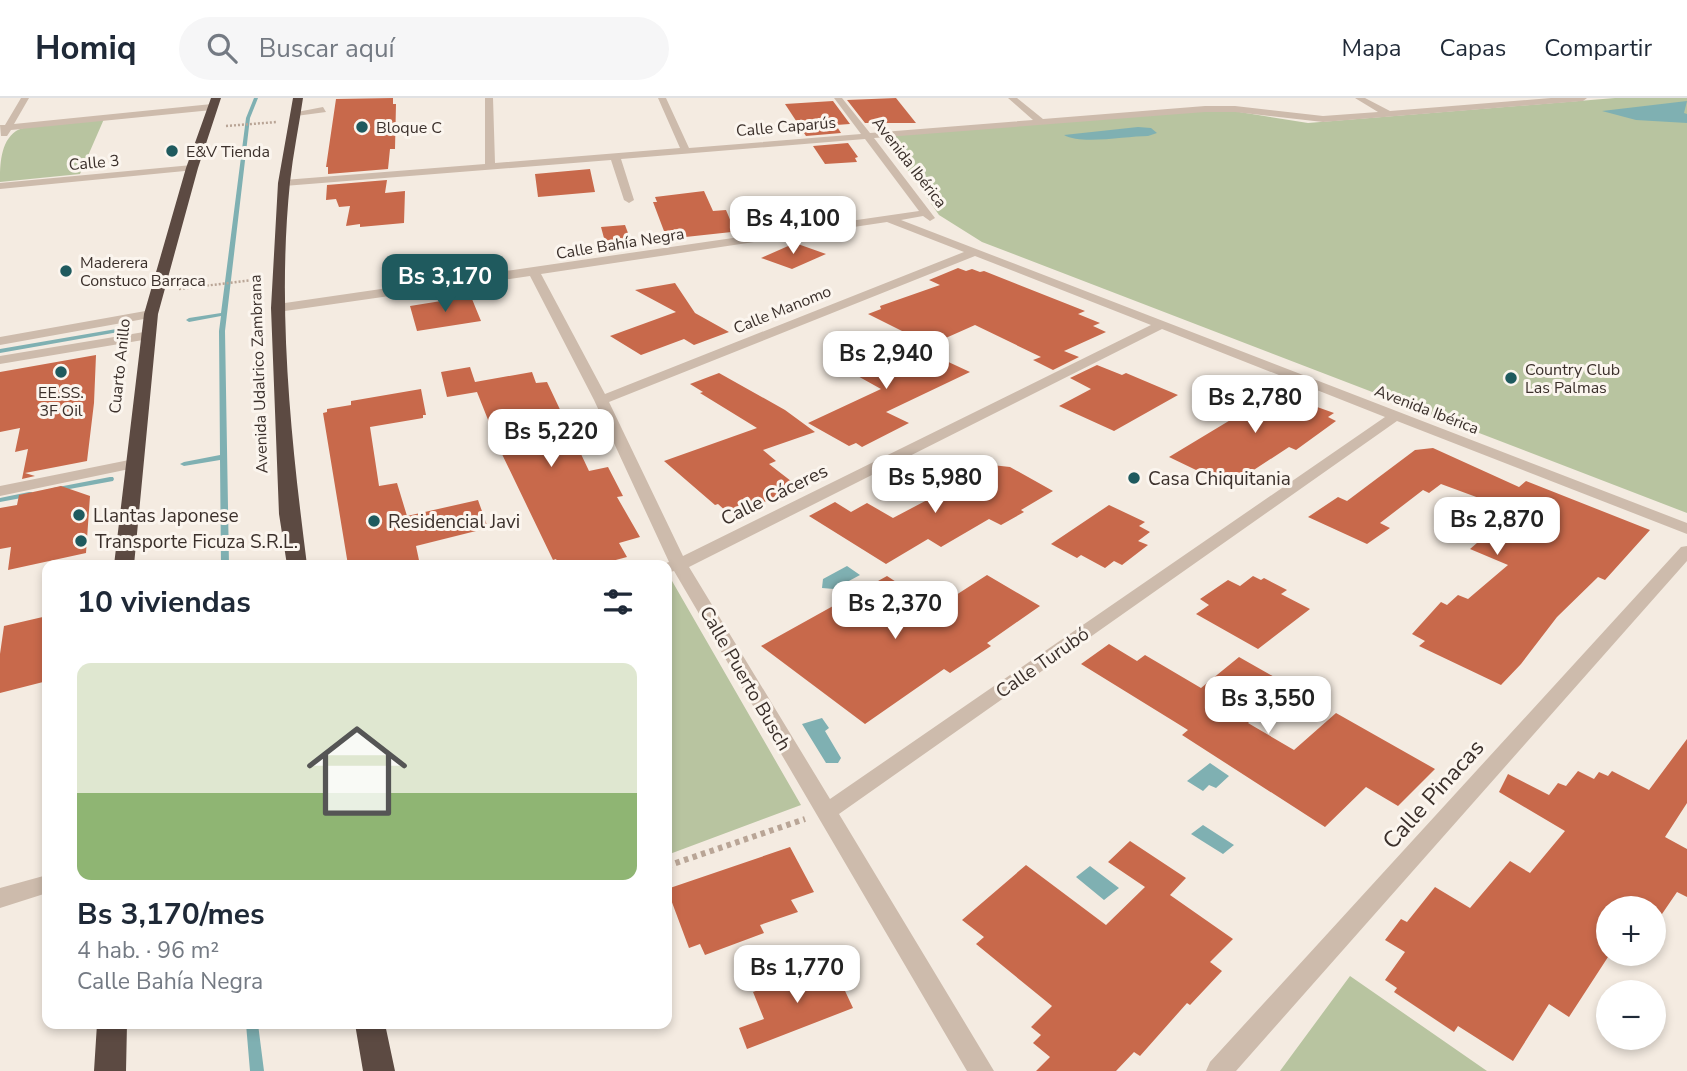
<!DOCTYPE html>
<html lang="es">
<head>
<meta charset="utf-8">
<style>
	body { margin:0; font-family:"Nunito Sans",sans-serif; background:#f6f6f7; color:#1f2937; height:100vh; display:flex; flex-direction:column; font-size:26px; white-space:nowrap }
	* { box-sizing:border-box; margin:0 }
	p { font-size:23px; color:#747a83 }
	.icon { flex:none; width:38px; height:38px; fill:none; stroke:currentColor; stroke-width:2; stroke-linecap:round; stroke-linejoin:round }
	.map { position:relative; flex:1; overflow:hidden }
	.drawer { position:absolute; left:42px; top:462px; width:630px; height:469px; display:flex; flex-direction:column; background:#fff; border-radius:14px; box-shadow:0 4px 10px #0003 }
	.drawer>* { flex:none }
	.tools { position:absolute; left:1596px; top:798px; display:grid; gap:14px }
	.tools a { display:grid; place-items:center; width:70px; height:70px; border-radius:50%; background:#fff; box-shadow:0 4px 10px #0003; font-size:35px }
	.price { position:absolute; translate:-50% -60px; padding:0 16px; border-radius:14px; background:#fff; color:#222; font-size:23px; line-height:46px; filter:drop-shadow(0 2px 4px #0008) }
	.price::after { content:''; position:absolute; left:50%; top:42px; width:21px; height:16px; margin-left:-10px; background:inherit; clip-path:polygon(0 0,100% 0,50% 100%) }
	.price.current { background:#1f5a5e; color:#fff }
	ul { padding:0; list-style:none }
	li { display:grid; align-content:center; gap:14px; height:371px; padding:0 35px }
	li+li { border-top:2px solid #e0e1e3 }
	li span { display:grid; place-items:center; height:217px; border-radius:14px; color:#555 }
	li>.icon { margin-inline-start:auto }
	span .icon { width:126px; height:126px; fill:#fffc; stroke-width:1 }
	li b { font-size:30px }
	h2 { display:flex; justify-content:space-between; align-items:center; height:84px; padding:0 35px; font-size:30px }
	header { display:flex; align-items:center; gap:42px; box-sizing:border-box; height:98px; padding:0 35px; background:#fff; border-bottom:2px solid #e0e1e3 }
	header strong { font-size:33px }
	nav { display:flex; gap:38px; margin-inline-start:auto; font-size:24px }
	.search { width:490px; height:63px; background:#f6f6f7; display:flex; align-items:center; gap:18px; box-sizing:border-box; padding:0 24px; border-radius:38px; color:#747a83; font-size:26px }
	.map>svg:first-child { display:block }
	.green { fill:#b8c4a0 }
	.water { fill:#7fb0b2 }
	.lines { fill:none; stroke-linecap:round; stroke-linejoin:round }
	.stream { fill:#7fb0b2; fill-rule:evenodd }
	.building { fill:#c8694b }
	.path-far1 { stroke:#b9a596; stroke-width:2.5; stroke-dasharray:2 2; stroke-linecap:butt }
	.path { stroke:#b9a596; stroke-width:6; stroke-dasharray:4.5 4.5; stroke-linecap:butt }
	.minor { fill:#cdbbac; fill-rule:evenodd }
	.highway { fill:#5c4a42; fill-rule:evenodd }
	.poi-dot { fill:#1f5a5e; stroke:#fbf5ee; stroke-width:2.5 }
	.labels { text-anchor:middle; stroke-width:6; stroke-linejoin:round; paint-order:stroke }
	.far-street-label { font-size:16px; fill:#3b302b; stroke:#fbf5ee }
	.far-poi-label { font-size:16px; fill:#3b302b; stroke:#fbf5ee; text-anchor:start }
	.poi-label { font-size:19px; fill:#3b302b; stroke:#fbf5ee; text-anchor:start }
	.street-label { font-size:19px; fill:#3b302b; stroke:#fbf5ee }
	.near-street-label { font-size:23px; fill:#3b302b; stroke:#fbf5ee }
</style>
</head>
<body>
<header>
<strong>Homiq</strong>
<div class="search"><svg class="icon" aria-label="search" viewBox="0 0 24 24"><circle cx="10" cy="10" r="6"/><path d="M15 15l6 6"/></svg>Buscar aquí</div>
<nav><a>Mapa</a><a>Capas</a><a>Compartir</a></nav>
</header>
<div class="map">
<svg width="1687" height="973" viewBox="0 0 1687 973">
	<rect width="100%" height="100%" fill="#f4ebe1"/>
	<!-- green -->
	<path class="green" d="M1615,0H1687V415L982,144L939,117L884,38L1221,11L1308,25Z
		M104,21L80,76L0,84C0,68 0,44 16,33C29,25 85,23 104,21Z
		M668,476L801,707L667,757V477Z
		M1350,878L1487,973H1280Z"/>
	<!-- water -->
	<path class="water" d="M1687,3L1684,15L1687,16V25L1636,22L1602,13Z
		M1138,29L1151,30L1157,35L1148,38C1127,38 1081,47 1064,37Z
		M847,468L860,477L834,491L822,490L823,481Z
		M1289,593L1320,610L1309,619L1280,601Z
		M822,620L829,630L825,633L841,660L838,665H826L802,626Z
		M1210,665L1229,678L1216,690L1209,687L1203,693L1187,683Z
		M1203,727L1234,747L1223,756L1191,736Z
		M1090,768L1119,790L1104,802L1076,779Z"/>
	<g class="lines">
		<!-- stream -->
		<path class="stream" d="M254,0H258L250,20L225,233L229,467H221L220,362L184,368L180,366L184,364L220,357L219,233L221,218L189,224L186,222L189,220L221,215L246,20Z
			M128,229L130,230V232L0,255V251Z
			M110,379H113L114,381L113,383L53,394L49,392L53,390Z
			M29,394H32L33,396L32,398L0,404V400Z
			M246,926H258L264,973H250Z"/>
	</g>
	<!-- building -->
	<path class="building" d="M393,0V6H396L395,51H390L388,71L328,76V69H326L336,1Z
		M896,0L916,25H865L847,2Z
		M833,3L850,26L836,27L841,35L806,38L785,6Z
		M848,45L858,59L855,60L857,64L825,66L813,48Z
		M590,71L595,94L538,99L535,76Z
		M387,82L385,95L405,93L404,125L360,129V126L346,128L350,108L339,109L336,101L326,102L327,87Z
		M704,93L713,113L726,112L734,131L777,106L787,108L797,102L829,109L818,116L834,119V123L667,141L653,104H657L655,99Z
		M625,127L634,151L608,155L601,129Z
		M795,145L826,156L792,171L761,160Z
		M958,170L966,173L972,171L980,174L984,173L1085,213L1078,216L1100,225L1093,228L1106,234L1064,253L1079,259L1053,272L1033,262L1041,259L975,227L930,247L868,216L881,211L880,208L940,187L929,182Z
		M675,185L695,215L729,234L694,247L684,241L641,257L610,238L676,214L635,192Z
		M466,199L468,202L472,201L481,223L417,233L410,208Z
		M901,242L970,274L886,314L909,325L862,349L856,345L849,348L808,325L881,291L838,267Z
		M96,257L94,305L87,363L25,375L35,378L22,381L28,351L15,354L20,330L0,334V274Z
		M1097,267L1122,277L1126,275L1178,297L1114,333L1059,308L1091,291L1070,280Z
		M470,269L475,284L532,274L536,285L547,284L589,373L608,369L623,398L617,399L640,439L619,445L627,459L597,467H559L556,461L553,462L500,352L477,294L447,299L441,274Z
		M719,275L785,312L815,334L763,352L776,363L769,366L800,390L736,415L733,413L728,415L718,406L715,407L664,363L757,330L700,295L703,294L690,286Z
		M1261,289L1334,315L1328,319L1336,323L1296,352L1289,349L1243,379L1236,376L1223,385L1169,359L1247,312L1231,304Z
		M421,291L426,317H423V320L370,329L379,388L397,385L407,418L478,402L488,430L416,448L420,467H348L323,315L327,314V311L351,307V303Z
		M1433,350L1519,389L1526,383L1650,432L1605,482L1598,479L1557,519L1521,566L1501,587L1419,548L1425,543L1412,536L1441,504L1447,507L1458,497L1468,501L1508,467L1470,451L1492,432L1476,425L1498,407L1441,386L1429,395L1423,392L1380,425L1390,430L1367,446L1308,419L1338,399L1347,403L1415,352Z
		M992,367L1010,369L1053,393L1021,412L1024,414L1001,427L989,421L941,449L928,441L886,466L809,418L835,404L851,414L867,405L893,420L929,401L938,406L980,384L978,370Z
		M61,388L90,398L86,455L8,472L11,449L0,451V410L17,407L19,397Z
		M1109,407L1145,424L1139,428L1150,434L1138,443L1148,447L1122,467L1114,463L1105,470L1081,457L1077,460L1051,446Z
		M987,477L1040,508L987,545L991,548L950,575L944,571L865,626L761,548L887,478L936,510Z
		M1253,478L1261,482L1264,480L1287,492L1281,496L1310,511L1258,551L1196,516L1209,507L1200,501L1228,482L1240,488Z
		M47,518V583L0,595V556L4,528Z
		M1109,546L1137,563L1145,557L1201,590L1239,559L1283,584L1244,617L1252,621L1248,625L1294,652L1336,615L1435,671L1398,708L1366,689L1325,729L1182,637L1188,632L1081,566Z
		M1687,641V705L1665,739L1687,751V799L1677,794L1662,816L1654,810H1608V859L1569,919L1549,906L1513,963L1458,928L1454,934L1394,894L1397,890L1385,882L1405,854L1385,842L1401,821L1407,824L1435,789L1470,810L1510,763L1530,775L1565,733L1499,694L1508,676L1549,697L1558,685L1566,688L1578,673L1594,681L1599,674L1608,678L1612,673L1649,692Z
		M1130,743L1186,780L1170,797L1233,841L1210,864L1222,873L1190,907L1187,905L1140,958L1134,954L1116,973H1036L1050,959L1033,945L1041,937L1031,929L1052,908L976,846L984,839L962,822L1026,767L1106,827L1145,789L1108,764Z
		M790,749L814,794L791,802L798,814L760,827L764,835L705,857L700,846L689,850L667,791Z
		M832,865L853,910L747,951L739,930L764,921L753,894Z"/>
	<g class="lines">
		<!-- path-far1 -->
		<path class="path-far1" d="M226,28L277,24
			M179,191L261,181"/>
		<!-- path -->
		<path class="path" d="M667,768L805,721"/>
		<!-- minor -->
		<path class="minor" d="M21,0H29L14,26L212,6L216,9L212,12L11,32L7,38H1L0,27H5Z
			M485,0H493L495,65L680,50L658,0H666L689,50L861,36L834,0H842L870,35L1033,22L1008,0H1017L1043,21L1205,8H1235L1323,18L1378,14L1355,0H1365L1390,13L1551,0H1587L1583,3L1323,24L1235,14H1205L874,40L935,120L930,123L923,118L901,122L1687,425V436L1397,323L839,716L994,973H967L674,473L667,475V467H660L669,464L594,302L530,178L278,214L272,210L278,206L919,113L865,41L621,61L634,102L629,105L624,102L611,62L284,88L279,85L284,82L485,66ZM887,124L964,154L605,296L541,176ZM975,158L1151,227L683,458L609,304ZM1162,231L1385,319L830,701L689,469Z
			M323,9L326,14L296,18L292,15Z
			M192,67L195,68V72L0,91V85Z
			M151,212L155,213V219L0,247V239Z
			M150,233L155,234V240L0,266V258Z
			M134,361L142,366L139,369L0,398V388Z
			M1687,448V463L1236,973H1206L1210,964L1681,449Z
			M47,777V795L0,810V790Z"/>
		<!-- highway -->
		<path class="highway" d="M211,0H221L198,70L158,216L134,467H114L144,216L186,70Z
			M293,0H303C299,28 293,56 290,84C277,211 291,342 307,467H287L279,416L271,210L278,85Z
			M97,926H127L126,973H94Z
			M355,926H385L395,973H363Z"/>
	</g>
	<!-- markers -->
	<g class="poi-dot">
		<circle cx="362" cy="29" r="7"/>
		<circle cx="172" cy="53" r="7"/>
		<circle cx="66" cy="173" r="7"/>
		<circle cx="61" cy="274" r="7"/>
		<circle cx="1511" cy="280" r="7"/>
		<circle cx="1134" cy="380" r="7"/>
		<circle cx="79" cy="417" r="7"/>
		<circle cx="374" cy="423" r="7"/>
		<circle cx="81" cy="443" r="7"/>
	</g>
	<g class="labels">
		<!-- far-street labels -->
		<g class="far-street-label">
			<text transform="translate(786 28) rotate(-5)" y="6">Calle Caparús</text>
			<text transform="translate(94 64) rotate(-5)" y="6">Calle 3</text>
			<text transform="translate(910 64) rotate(52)" y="6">Avenida Ibérica</text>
			<text transform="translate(620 145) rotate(-9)" y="6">Calle Bahía Negra</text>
			<text transform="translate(782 211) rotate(-22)" y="6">Calle Manomo</text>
			<text transform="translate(119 268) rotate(-84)" y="6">Cuarto Anillo</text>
			<text transform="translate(258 276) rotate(-92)" y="6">Avenida Udalrico Zambrana</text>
			<text transform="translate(1427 311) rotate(21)" y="6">Avenida Ibérica</text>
		</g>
		<!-- far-poi labels -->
		<g class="far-poi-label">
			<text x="376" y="35">Bloque C</text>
			<text x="186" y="59">E&amp;V Tienda</text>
			<text x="80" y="170">Maderera<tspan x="80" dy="18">Constuco Barraca</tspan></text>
			<text x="1525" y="277">Country Club<tspan x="1525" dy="18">Las Palmas</tspan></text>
			<text x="61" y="300" text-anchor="middle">EE.SS.<tspan x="61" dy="18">3F Oil</tspan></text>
		</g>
		<!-- poi labels -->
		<g class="poi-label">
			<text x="1148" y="387">Casa Chiquitania</text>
			<text x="93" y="424">Llantas Japonese</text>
			<text x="388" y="430">Residencial Javi</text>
			<text x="95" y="450">Transporte Ficuza S.R.L.</text>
		</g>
		<!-- street labels -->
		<g class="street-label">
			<text transform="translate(774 396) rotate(-26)" y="7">Calle Cáceres</text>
			<text transform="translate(1042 564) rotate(-35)" y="7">Calle Turubó</text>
			<text transform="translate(746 580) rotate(60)" y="7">Calle Puerto Busch</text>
		</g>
		<!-- near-street labels -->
		<g class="near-street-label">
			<text transform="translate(1433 696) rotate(-48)" y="8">Calle Pinacas</text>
		</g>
	</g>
</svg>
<div class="tools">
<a>+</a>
<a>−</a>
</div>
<b class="price" style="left:793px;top:158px">Bs 4,100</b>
<b class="price current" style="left:445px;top:216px">Bs 3,170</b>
<b class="price" style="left:886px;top:293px">Bs 2,940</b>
<b class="price" style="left:1255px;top:337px">Bs 2,780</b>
<b class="price" style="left:551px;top:371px">Bs 5,220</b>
<b class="price" style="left:935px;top:417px">Bs 5,980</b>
<b class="price" style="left:1497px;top:459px">Bs 2,870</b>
<b class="price" style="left:895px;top:543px">Bs 2,370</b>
<b class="price" style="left:1268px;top:638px">Bs 3,550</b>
<b class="price" style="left:797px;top:907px">Bs 1,770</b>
<section class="drawer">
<h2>10 viviendas<svg class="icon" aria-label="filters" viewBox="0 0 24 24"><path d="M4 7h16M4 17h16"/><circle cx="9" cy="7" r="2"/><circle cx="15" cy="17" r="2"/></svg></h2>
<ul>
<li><span style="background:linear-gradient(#dfe7d0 60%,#8fb573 0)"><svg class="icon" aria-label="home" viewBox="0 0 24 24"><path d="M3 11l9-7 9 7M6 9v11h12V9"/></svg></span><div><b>Bs 3,170/mes</b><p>4 hab. · 96 m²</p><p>Calle Bahía Negra</p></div></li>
</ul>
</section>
</div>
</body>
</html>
